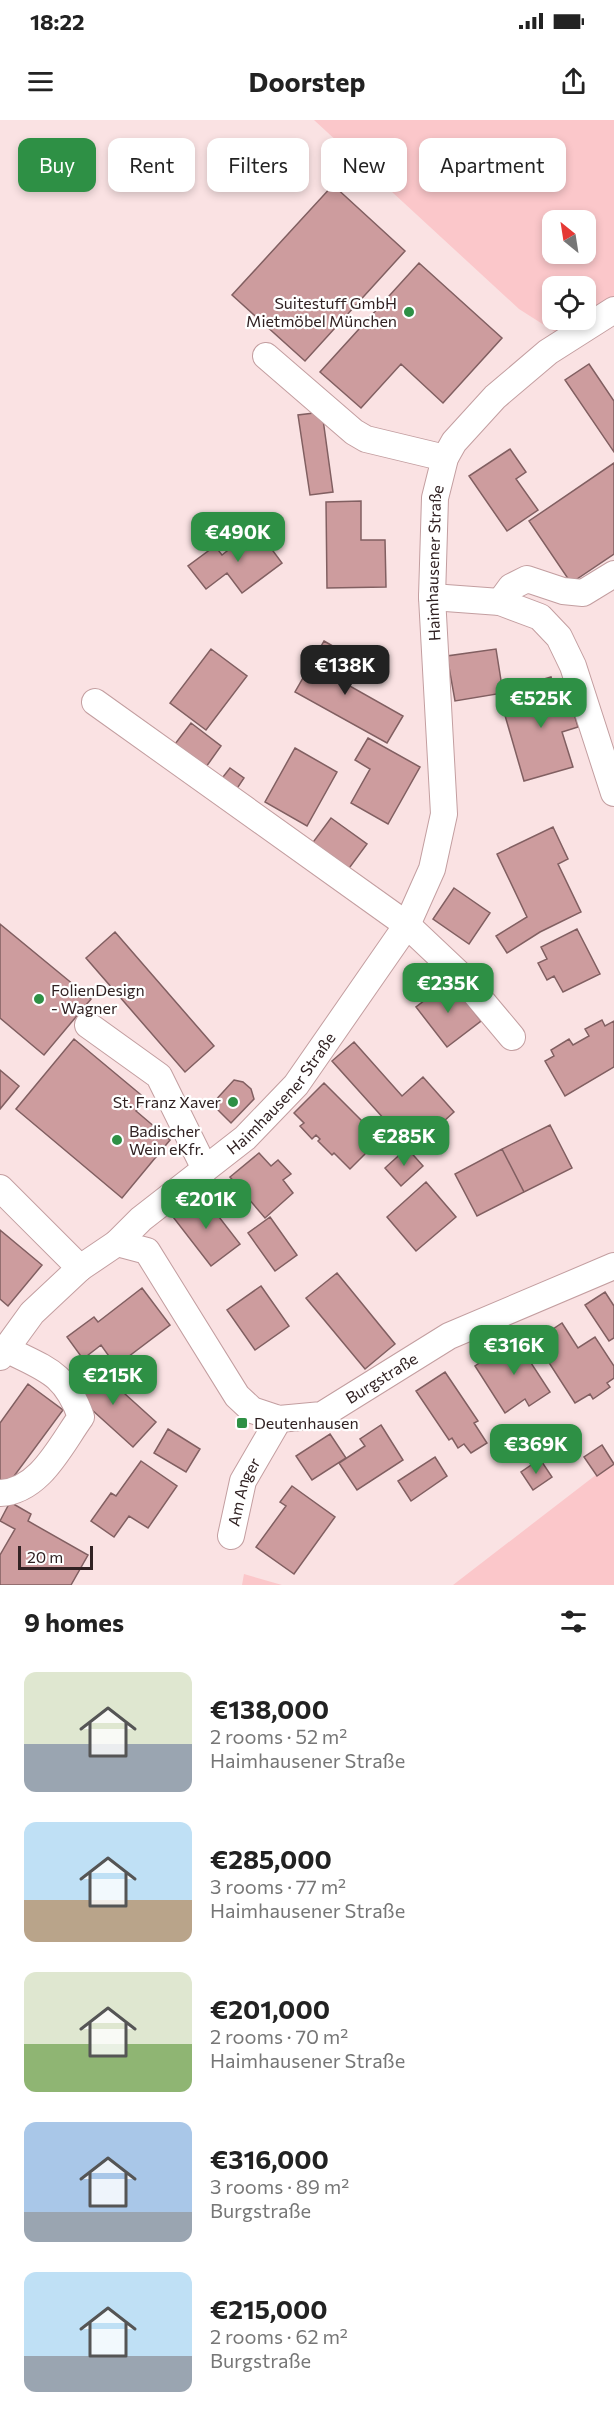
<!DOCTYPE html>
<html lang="en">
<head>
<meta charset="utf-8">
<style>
	body { margin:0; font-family:Commissioner,sans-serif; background:#f2f2f2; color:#222; height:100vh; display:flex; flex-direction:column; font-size:22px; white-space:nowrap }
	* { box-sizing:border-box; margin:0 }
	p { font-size:20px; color:#767676 }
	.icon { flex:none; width:33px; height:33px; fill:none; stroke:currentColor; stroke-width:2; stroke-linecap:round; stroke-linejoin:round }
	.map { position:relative; height:1465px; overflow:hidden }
	.sheet { display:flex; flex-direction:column; background:#fff; flex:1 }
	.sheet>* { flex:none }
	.banner { position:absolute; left:18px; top:18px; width:579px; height:54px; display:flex; gap:12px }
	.needle { width:39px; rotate:330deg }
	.controls { position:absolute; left:542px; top:90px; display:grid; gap:12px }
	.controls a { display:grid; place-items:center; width:54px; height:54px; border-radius:12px; background:#fff; box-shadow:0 3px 9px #0003; font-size:30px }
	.scale { position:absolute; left:18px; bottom:15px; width:75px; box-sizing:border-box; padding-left:6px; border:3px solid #312223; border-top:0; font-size:16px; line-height:21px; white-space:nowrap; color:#312223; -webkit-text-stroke:4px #fff; paint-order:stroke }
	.price { position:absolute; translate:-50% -51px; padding:0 14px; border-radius:12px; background:#2e9045; color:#fff; font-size:20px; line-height:39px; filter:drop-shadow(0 2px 3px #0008) }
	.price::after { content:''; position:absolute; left:50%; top:36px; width:18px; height:14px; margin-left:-9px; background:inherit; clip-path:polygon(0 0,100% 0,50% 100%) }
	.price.current { background:#222; color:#fff }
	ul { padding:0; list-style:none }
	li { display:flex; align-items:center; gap:18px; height:150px; padding:0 24px }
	li span { display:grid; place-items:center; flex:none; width:168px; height:120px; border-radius:12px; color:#555 }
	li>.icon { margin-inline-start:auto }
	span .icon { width:72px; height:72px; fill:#fffc; stroke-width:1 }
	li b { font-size:26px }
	h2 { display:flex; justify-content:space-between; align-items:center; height:72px; padding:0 24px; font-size:26px }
	.pill { padding:0 21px; border-radius:12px; background:#fff; box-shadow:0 3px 9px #0003; font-size:21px; line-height:54px }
	.pill.current { background:#2e9045; color:#fff }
	.status { display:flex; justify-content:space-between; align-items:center; height:42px; padding:0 30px; background:#fff; direction:ltr }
	.status svg { height:16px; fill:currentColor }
	header { display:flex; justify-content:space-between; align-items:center; height:78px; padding:0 24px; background:#fff; font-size:27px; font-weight:700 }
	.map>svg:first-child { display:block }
	.green { fill:#fbc7ca; fill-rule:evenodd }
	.building { fill:#cd9c9e; stroke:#815f61; stroke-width:1.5 }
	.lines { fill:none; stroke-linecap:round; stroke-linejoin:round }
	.minor-casing { stroke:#c39ea0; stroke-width:28 }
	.minor { stroke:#fff; stroke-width:26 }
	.poi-dot { fill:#2e9045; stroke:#fff; stroke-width:2 }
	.labels { text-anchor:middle; stroke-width:4.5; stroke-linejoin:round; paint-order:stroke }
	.poi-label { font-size:16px; fill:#312223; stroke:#fff; text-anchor:start }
	.street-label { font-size:16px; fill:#312223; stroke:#fff }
</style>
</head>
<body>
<div class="status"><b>18:22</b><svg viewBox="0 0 49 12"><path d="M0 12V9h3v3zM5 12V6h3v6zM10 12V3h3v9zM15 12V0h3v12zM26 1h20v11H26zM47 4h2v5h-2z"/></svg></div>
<header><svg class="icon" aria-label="menu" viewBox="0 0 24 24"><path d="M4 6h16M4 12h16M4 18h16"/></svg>Doorstep<svg class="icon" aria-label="share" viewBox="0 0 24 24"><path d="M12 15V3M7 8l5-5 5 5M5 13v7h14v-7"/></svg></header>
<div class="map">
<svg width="614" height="1465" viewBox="0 0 614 1465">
	<rect width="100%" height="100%" fill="#fae2e3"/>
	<!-- green -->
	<path class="green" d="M314,0H614V177L585,195V166H552V200H577L555,212L519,189ZM552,100H585V134H552Z
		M614,1341V1465H453Z
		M244,1454L282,1465H242Z"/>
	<!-- building -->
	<path class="building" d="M333,65L405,131L305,241L232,175Z
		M419,143L502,218L443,283L401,244L361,288L320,252Z
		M589,244L614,281V332L565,260Z
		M322,292L333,372L310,375L298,295Z
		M510,329L526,352L516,359L538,390L507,411L469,356Z
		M614,343V434L571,463L529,401Z
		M361,381V420H385L386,467L327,468L326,382Z
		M256,408L282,443L242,473L227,453L206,469L188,446L215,426L222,435Z
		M324,521L345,533L332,556L403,596L387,623L295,572Z
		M211,529L247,556L206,610L170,583Z
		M496,529L503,573L455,581L447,536Z
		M551,557L557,577L568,573L578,607L562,612L573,647L524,661L504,592L523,587L517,567Z
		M191,603L221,626L206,647L175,624Z
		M368,618L420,647L388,704L351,683L370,649L355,640Z
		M295,628L337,652L307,706L265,682Z
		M230,648L244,658L234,673L219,662Z
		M331,698L367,724L347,751L311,725Z
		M553,707L568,739L558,744L581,792L540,812L507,833L496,816L527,797L497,734Z
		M454,768L490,793L469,824L433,799Z
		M0,804L91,879L44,935L0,898Z
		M577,809L600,854L563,872L554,856L547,860L538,843L547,839L541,827Z
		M115,812L214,926L185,952L86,838Z
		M450,861L481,901L447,927L416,887Z
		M602,900L605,906L614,901V947L565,976L545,941L554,936L551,930L569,919L573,925L589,916L585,909Z
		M74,919L146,979L136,991L170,1020L122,1078L16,989Z
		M354,922L402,976L423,957L454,992L412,1030L332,941Z
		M0,950L19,966L0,989Z
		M234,960L243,962L251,969L254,979L231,1003L212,984Z
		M324,963L380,1019L350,1049L334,1033L332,1035L318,1021L320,1019L316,1015L312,1019L300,1006L304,1003L294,993Z
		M550,1005L572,1048L524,1072L502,1029Z
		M407,1028L423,1046L401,1066L385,1048Z
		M502,1029L524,1072L477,1096L455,1054Z
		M259,1033L271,1046L278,1040L291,1054L283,1060L293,1073L265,1098L230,1057Z
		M426,1062L456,1097L416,1131L387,1097Z
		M202,1075L240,1124L211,1146L173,1097Z
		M270,1097L297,1135L275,1151L248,1113Z
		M0,1110L42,1145L8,1186L0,1179Z
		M337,1153L395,1224L365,1249L306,1178Z
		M261,1166L289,1206L255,1230L227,1190Z
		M142,1168L170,1205L116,1246L101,1225L83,1239L67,1217L94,1197L98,1202Z
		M605,1172L614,1186V1218L609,1221L585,1185Z
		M562,1203L578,1228L595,1217L614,1246V1258L607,1263L610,1267L593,1279L590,1274L575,1283L535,1221Z
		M527,1218L539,1237L531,1243L550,1272L529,1286L525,1279L505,1293L475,1246L494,1233L497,1238Z
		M93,1245L156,1302L133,1327L70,1270Z
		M445,1252L478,1301L474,1303L487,1323L471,1333L464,1324L458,1328L452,1318L449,1320L416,1271Z
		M28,1264L63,1290L6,1367L0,1363V1303Z
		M381,1305L403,1340L357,1370L339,1343L365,1326L360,1319Z
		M168,1309L200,1329L186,1352L154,1333Z
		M330,1314L346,1338L312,1360L296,1336Z
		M602,1325L614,1344L597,1356L584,1337Z
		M435,1337L447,1356L411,1381L398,1361Z
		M540,1339L552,1357L533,1370L521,1352Z
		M141,1341L177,1366L148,1408L129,1396L114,1417L91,1401L111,1373L116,1376Z
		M292,1366L335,1397L294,1454L256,1427L286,1386L280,1382Z
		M10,1382L31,1394L28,1401L88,1435L71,1465H0V1435L15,1409L0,1401Z"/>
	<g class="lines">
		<defs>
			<g id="minor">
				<path d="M266,236L354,312L366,319L445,338"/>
				<path d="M432,477L500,482L540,497L559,517L573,546L614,673"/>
				<path d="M500,482L511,467L527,459L563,471L583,473L614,454"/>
				<path d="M95,582L407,805L460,855L512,917"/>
				<path d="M88,905L159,956L205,1049"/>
				<path d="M0,1068L80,1148"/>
				<path id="s1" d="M117,1123L147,1131L237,1276L252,1290L279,1299L322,1295L449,1216L614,1146"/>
				<path id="s2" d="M0,1237L32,1193L80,1148L117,1123L141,1099L245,1018L296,965L407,805L432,749L444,694L432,477L435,378L445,338L454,322L495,277L548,232L614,190"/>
				<path d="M0,1373C40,1371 60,1326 81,1297C65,1252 45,1249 6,1229"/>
				<path id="s3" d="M231,1416L243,1361L279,1299"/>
			</g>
		</defs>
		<!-- minor casing -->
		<use href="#minor" class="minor-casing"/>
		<!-- minor -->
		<use href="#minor" class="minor"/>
	</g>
	<!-- markers -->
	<g class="poi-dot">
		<circle cx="409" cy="192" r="6"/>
		<circle cx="39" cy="879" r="6"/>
		<circle cx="233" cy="982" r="6"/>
		<circle cx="117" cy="1020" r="6"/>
		<rect x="236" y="1297" width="12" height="12" rx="3"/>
	</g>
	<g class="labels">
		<!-- poi labels -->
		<g class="poi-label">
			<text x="397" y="189" text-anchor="end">Suitestuff GmbH<tspan x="397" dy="18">Mietmöbel München</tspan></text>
			<text x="51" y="876">FolienDesign<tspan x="51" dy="18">- Wagner</tspan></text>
			<text x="221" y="988" text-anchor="end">St. Franz Xaver</text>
			<text x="129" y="1017">Badischer<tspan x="129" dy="18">Wein eKfr.</tspan></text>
			<text x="254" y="1309">Deutenhausen</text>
		</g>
		<!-- street labels -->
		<g class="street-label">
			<text dy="6" stroke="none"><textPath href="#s2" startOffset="968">Haimhausener Straße</textPath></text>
			<text dy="6" stroke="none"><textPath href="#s2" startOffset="388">Haimhausener Straße</textPath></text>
			<text dy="6" stroke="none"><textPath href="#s1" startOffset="364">Burgstraße</textPath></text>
			<text dy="6" stroke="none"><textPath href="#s3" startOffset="46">Am Anger</textPath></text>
		</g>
	</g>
</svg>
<div class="controls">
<a><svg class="needle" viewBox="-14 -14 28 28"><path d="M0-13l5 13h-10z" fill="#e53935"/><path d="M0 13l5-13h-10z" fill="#767676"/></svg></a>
<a><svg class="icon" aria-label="locate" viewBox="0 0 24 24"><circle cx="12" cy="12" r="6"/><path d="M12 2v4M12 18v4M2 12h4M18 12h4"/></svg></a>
</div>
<div class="scale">20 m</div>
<b class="price" style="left:238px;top:443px">€490K</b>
<b class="price current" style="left:345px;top:576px">€138K</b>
<b class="price" style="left:541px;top:609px">€525K</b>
<b class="price" style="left:448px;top:894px">€235K</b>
<b class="price" style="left:404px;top:1047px">€285K</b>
<b class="price" style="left:206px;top:1110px">€201K</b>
<b class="price" style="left:514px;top:1256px">€316K</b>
<b class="price" style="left:113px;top:1286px">€215K</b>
<b class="price" style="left:536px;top:1355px">€369K</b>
<div class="banner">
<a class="pill current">Buy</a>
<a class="pill">Rent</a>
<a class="pill">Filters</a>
<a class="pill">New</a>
<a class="pill">Apartment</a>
</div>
</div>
<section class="sheet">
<h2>9 homes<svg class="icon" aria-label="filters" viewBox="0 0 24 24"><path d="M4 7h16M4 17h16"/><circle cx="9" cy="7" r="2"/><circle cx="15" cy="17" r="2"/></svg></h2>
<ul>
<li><span style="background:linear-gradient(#dfe7d0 60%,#9aa5b1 0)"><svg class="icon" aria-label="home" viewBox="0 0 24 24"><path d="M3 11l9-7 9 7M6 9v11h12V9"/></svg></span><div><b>€138,000</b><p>2 rooms · 52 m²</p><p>Haimhausener Straße</p></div></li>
<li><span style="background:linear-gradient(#bfe0f5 65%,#b9a48a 0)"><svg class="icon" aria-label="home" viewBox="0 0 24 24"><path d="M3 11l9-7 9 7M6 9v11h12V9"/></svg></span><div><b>€285,000</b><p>3 rooms · 77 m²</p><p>Haimhausener Straße</p></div></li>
<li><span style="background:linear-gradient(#dfe7d0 60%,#8fb573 0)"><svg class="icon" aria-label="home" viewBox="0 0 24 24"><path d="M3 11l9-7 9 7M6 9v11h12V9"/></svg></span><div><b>€201,000</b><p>2 rooms · 70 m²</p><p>Haimhausener Straße</p></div></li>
<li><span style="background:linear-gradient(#a9c7e8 75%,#9aa5b1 0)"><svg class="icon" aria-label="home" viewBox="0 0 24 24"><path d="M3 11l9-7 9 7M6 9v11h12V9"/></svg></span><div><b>€316,000</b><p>3 rooms · 89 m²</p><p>Burgstraße</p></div></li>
<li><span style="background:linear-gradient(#bfe0f5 70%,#9aa5b1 0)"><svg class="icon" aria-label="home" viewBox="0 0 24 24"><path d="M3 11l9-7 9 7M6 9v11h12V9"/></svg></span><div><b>€215,000</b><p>2 rooms · 62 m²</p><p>Burgstraße</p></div></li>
</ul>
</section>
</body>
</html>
